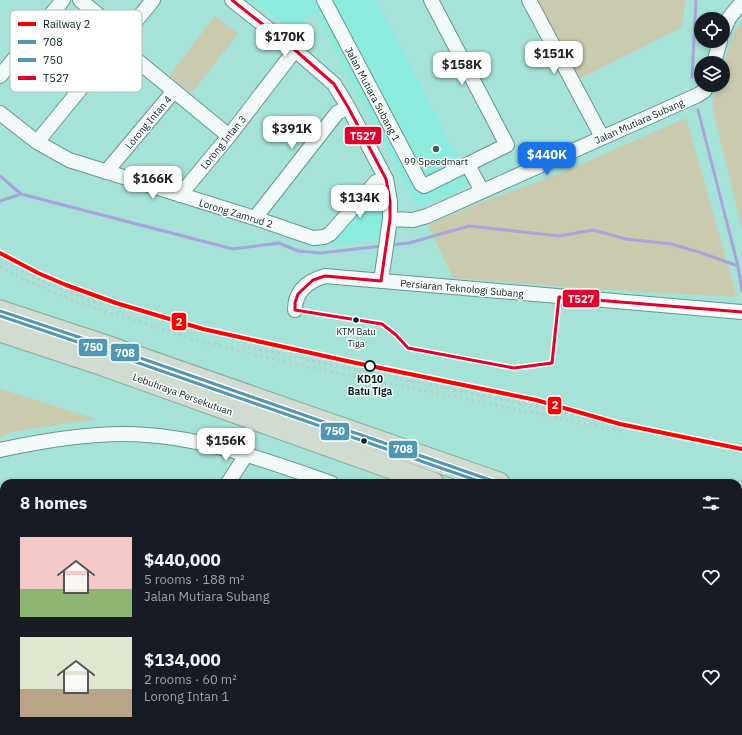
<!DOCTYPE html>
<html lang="en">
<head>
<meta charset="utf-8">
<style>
	body { margin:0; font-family:"IBM Plex Sans",sans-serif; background:#20242c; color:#f1f3f6; height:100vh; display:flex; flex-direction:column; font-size:15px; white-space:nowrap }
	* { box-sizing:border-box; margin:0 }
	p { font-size:13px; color:#9ea1a6 }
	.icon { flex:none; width:22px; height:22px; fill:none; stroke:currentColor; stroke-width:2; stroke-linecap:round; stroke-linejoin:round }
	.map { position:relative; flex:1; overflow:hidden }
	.details { position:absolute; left:0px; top:479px; width:742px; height:256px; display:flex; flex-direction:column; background:#171b24; border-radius:12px 12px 0 0; box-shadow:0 2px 6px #0003 }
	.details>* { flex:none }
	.buttons { position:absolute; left:694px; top:12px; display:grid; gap:8px }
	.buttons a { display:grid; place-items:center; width:36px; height:36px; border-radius:50%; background:#171b24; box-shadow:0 2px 6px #0003; font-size:20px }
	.price { position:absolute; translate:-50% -34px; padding:0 9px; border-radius:8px; background:#fff; color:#222; font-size:13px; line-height:26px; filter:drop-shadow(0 1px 2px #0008) }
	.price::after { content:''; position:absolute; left:50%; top:24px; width:12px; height:9px; margin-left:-6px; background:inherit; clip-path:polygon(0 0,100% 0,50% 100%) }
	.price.selected { background:#1a73e8; color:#fff }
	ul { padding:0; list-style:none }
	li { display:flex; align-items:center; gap:12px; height:100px; padding:0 20px }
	li span { display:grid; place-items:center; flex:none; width:112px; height:80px; border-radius:0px; color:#555 }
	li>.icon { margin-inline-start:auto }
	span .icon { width:48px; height:48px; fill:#fffc; stroke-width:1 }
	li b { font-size:17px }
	h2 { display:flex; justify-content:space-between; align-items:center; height:48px; padding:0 20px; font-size:17px }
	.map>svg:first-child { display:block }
	.built { fill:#8bebdc }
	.green { fill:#cacaae }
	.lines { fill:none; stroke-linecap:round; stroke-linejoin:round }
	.stream { stroke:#a9a3db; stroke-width:3 }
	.minor-casing { stroke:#67958e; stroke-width:16 }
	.highway-casing { stroke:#87a797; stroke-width:23 }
	.minor { stroke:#f2fbf9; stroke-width:14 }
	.highway { stroke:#d0dcd0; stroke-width:21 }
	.rail { stroke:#b9cbc8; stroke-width:3; stroke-dasharray:2 4; stroke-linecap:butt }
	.bus-1-casing { stroke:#fff; stroke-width:6 }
	.bus-2-casing { stroke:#fff; stroke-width:6 }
	.bus-3-casing { stroke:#fff; stroke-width:6 }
	.bus-1 { stroke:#4f97b2; stroke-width:3 }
	.bus-2 { stroke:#4f97b2; stroke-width:3 }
	.bus-3 { stroke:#e4002b; stroke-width:3 }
	.rail-1-casing { stroke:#fff; stroke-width:7 }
	.rail-1 { stroke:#f00; stroke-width:4 }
	.poi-dot { fill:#3a645e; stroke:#fff; stroke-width:1.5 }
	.bus-dot { fill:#00201c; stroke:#fff; stroke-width:1.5 }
	.stop-dot { fill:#fff; stroke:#00201c; stroke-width:2 }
	.labels { text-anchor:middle; stroke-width:3; stroke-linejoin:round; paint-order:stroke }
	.bus-label { font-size:9px; fill:#00201c; stroke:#fff }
	.street-label { font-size:10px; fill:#00201c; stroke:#fff }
	.poi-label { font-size:10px; fill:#00201c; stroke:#fff }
	.stop-label { font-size:10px; font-weight:bold; fill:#00201c; stroke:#fff }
	.key { fill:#fff; stroke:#b2bcbb; stroke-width:1 }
	.key-label { font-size:11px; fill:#00201c }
	.line-badge { stroke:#fff; stroke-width:1.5 }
	.badge-label { font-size:11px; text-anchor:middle; font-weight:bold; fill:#fff }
</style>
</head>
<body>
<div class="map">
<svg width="742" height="735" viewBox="0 0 742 735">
	<rect width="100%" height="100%" fill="#a5e2d8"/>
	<!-- built -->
	<path class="built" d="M252,0H376L472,184L418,207L315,12L291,30Z
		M371,196L382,205L384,212L380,236L365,242L327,244Z"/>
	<!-- green -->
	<path class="green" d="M537,0H685L682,27L579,79Z
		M215,16L238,34L192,93L169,76Z
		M742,20V229L712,106L717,85H723V66L735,31Z
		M686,118L737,297L610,290L453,278L428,225L485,201L561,173Z
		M0,389L96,419L12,432L0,438Z"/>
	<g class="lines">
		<!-- stream -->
		<path class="stream" d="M692,77L696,0
			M698,110L738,266L742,291
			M0,176L21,194L233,249L279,243L298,251L321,253L382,246
			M0,201L21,194
			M390,245L409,243L469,226L559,236L593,230L626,239L671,244L702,253L738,266"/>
		<defs>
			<path id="minor" d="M80,0L124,36
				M232,0L295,50L334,84L348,107L386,179L390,201V219L381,281
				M324,0L421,184L424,186L507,145L431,0
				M529,0L602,137
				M723,32L729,18L742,2
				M117,44L229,136
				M714,63L720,41
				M0,76L63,0
				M0,113L37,142L69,160L255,218L313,238L324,237L330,234L376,182L386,179
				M37,142L153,0
				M468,165L482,191
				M106,172L174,91
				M180,195L229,136L295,50
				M255,218L337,113L348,107
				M390,219L413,220L427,216L698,95L704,91L708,85
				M295,310C295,291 308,281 325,276L742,312
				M0,450C41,441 82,434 124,434C195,434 265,460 331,483
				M228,483L246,455
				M0,618H4
				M169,732L176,735
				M299,735L301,731
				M673,735L675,731"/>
			<path id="highway" d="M0,311L106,346L499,483
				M0,331L100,364L433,483
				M738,545L742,546
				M738,580L742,581
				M738,603L742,605
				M738,650L742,653"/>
		</defs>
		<!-- minor casing -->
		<use href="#minor" class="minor-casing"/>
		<!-- highway casing -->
		<use href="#highway" class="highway-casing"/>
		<!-- minor -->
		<use href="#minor" class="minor"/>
		<!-- highway -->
		<use href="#highway" class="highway"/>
		<!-- rail -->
		<path class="rail" d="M0,260L36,278L104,306
			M0,267L19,277L76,302L196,340L304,366L622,431
			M242,346L620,424"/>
		<defs>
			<path id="bus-1" d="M0,311L106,346L499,483"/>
			<path id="bus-2" d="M0,316L104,351L484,483"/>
			<path id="bus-3" d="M232,0L295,50L334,84L348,107L386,179L390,201V219L381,281L325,276L313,280L298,294L295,303V310L382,324L396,335L408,348L514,368L552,363L559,297L742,312"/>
		</defs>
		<!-- bus-1 casing -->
		<use href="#bus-1" class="bus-1-casing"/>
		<!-- bus-2 casing -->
		<use href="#bus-2" class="bus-2-casing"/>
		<!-- bus-3 casing -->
		<use href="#bus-3" class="bus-3-casing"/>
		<!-- bus-1 -->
		<use href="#bus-1" class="bus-1"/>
		<!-- bus-2 -->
		<use href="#bus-2" class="bus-2"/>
		<!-- bus-3 -->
		<use href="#bus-3" class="bus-3"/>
		<defs>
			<path id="rail-1" d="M0,253L38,273L66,285L116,303L203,329L356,363L536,400L620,424L742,449"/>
		</defs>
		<!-- rail-1 casing -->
		<use href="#rail-1" class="rail-1-casing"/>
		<!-- rail-1 -->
		<use href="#rail-1" class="rail-1"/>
	</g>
	<!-- markers -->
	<circle class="poi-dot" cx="436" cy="149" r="4"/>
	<g class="bus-dot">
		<circle cx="356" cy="320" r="3.5"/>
		<circle cx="364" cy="441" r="3.5"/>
	</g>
	<circle class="stop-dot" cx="370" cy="366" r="5"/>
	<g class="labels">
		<!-- bus labels -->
		<g class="bus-label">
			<text x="356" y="335">KTM Batu<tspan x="356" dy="12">Tiga</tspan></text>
		</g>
		<!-- street labels -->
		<g class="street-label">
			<text transform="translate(373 94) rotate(62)" y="4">Jalan Mutiara Subang 1</text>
			<text transform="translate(639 121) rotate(-24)" y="4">Jalan Mutiara Subang</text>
			<text transform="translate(148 122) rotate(-50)" y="4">Lorong Intan 4</text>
			<text transform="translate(223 142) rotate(-51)" y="4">Lorong Intan 3</text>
			<text transform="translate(236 213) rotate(17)" y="4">Lorong Zamrud 2</text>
			<text transform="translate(462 288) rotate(5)" y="4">Persiaran Teknologi Subang</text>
			<text transform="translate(183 394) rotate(20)" y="4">Lebuhraya Persekutuan</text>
		</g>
		<!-- poi labels -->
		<g class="poi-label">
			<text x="436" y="165">99 Speedmart</text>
		</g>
		<!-- stop labels -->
		<g class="stop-label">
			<text x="370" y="383">KD10<tspan x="370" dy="12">Batu Tiga</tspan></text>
		</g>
	</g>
	<!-- legend -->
	<rect x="10" y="10" width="132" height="82" rx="6" class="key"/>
	<rect x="18" y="22" width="18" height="4" fill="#f00"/>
	<rect x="18" y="40" width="18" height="4" fill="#4f97b2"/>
	<rect x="18" y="58" width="18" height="4" fill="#4f97b2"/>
	<rect x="18" y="76" width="18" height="4" fill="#e4002b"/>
	<g class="key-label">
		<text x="43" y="28">Railway 2</text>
		<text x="43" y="46">708</text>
		<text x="43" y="64">750</text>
		<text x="43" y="82">T527</text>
	</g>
	<g class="line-badge">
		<rect x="344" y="126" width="38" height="19" rx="4" fill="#e4002b"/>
		<rect x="562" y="289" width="38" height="19" rx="4" fill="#e4002b"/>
		<rect x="171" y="312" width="16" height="19" rx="4" fill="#f00"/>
		<rect x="78" y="338" width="30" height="19" rx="4" fill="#4f97b2"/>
		<rect x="110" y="343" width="30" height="19" rx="4" fill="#4f97b2"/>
		<rect x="547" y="396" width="15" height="19" rx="4" fill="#f00"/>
		<rect x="320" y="422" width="30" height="19" rx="4" fill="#4f97b2"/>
		<rect x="388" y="440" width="30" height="19" rx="4" fill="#4f97b2"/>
	</g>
	<g class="badge-label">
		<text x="363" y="140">T527</text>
		<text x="581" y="303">T527</text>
		<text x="179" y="326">2</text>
		<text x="93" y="351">750</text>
		<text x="125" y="357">708</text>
		<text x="555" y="409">2</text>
		<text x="335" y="435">750</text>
		<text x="403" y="453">708</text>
	</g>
</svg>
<div class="buttons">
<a><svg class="icon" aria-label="locate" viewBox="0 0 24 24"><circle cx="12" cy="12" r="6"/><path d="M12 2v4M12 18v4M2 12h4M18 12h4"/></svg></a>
<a><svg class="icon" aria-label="layers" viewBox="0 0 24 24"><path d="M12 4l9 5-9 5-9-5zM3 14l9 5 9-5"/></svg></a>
</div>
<b class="price" style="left:285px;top:58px">$170K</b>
<b class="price" style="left:554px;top:75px">$151K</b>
<b class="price" style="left:462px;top:86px">$158K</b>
<b class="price" style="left:292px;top:150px">$391K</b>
<b class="price selected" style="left:547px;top:176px">$440K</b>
<b class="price" style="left:153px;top:200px">$166K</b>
<b class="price" style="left:360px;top:219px">$134K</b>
<b class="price" style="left:226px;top:462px">$156K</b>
<section class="details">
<h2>8 homes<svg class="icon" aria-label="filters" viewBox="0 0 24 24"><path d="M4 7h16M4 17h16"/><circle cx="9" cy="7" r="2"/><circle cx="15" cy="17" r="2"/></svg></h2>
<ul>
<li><span style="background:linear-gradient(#f6c9c9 65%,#8fb573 0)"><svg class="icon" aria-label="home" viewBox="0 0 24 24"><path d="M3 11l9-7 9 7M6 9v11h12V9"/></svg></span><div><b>$440,000</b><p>5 rooms · 188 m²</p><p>Jalan Mutiara Subang</p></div><svg class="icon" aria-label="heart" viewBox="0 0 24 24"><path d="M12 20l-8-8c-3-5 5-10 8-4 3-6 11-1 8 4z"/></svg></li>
<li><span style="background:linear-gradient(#dfe7d0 65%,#b9a48a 0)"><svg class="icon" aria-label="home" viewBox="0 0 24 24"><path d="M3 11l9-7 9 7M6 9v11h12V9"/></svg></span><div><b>$134,000</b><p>2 rooms · 60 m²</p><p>Lorong Intan 1</p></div><svg class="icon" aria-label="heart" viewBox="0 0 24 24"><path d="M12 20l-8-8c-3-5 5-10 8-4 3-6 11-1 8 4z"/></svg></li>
</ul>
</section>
</div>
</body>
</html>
